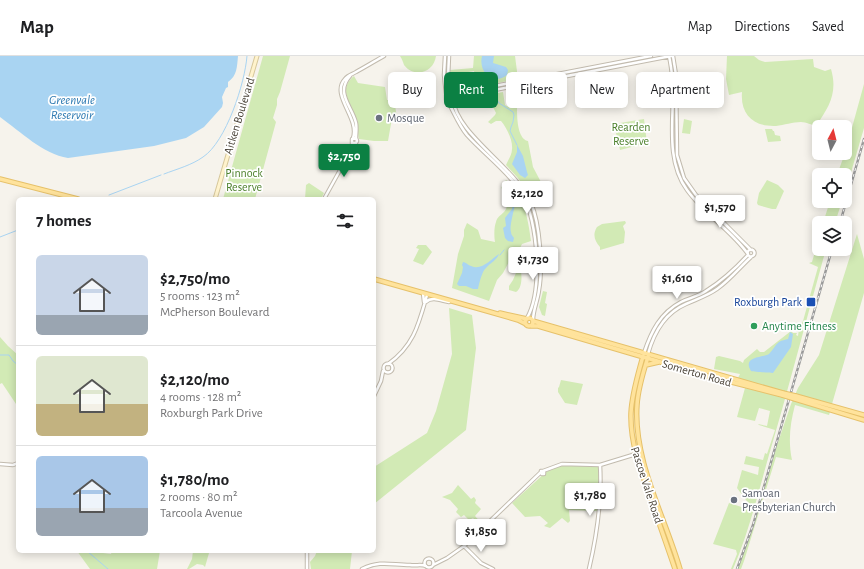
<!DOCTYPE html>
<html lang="en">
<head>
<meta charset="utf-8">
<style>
	body { margin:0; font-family:"Alegreya Sans",sans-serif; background:#f6f6f6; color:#202124; height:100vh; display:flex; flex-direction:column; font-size:15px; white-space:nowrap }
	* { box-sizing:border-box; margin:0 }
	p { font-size:13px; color:#757577 }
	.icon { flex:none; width:22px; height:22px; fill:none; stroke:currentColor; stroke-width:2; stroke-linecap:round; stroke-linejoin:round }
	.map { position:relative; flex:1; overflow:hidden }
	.details { position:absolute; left:16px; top:141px; width:360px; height:356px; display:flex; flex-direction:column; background:#fff; border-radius:6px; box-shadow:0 2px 10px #0003 }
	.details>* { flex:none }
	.guide { position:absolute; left:388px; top:16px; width:380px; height:36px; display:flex; gap:8px }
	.needle { width:26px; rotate:7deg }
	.buttons { position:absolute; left:812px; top:64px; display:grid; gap:8px }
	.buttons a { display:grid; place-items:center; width:40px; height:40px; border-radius:6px; background:#fff; box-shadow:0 2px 10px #0003; font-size:20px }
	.price { position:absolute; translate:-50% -34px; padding:0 9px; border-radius:4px; background:#fff; color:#222; font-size:13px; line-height:26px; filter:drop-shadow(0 1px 2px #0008) }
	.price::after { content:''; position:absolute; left:50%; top:24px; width:12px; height:9px; margin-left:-6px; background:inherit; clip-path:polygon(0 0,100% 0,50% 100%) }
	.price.selected { background:#0b8043; color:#fff }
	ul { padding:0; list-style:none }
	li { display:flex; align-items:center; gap:12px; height:100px; padding:0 20px }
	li+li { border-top:1px solid #e0e0e0 }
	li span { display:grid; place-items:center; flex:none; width:112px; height:80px; border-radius:6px; color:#555 }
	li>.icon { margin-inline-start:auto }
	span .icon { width:48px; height:48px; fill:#fffc; stroke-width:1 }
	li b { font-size:17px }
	h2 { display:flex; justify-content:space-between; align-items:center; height:48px; padding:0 20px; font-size:17px }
	.tag { padding:0 14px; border-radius:6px; background:#fff; box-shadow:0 2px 10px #0003; font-size:14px; line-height:36px }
	.tag.selected { background:#0b8043; color:#fff }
	header { display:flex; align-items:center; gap:24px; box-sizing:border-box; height:56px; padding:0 20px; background:#fff; border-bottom:1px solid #e0e0e0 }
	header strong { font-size:19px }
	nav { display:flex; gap:22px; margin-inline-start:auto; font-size:14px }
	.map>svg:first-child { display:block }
	.green { fill:#d2eab5 }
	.water { fill:#a9d4f2 }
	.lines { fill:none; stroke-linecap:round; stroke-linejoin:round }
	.stream { stroke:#a9d4f2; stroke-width:1 }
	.tertiary-casing { stroke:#c2bbae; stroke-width:4.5 }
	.secondary-casing { stroke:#d6c79b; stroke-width:5 }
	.primary-casing { stroke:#e6c16a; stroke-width:5.5 }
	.tertiary { stroke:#fff; stroke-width:2.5 }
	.secondary { stroke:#fff3cd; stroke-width:3 }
	.primary { stroke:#ffe39c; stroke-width:3.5 }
	.rail-casing { stroke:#9a9a9a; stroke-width:2.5 }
	.rail { stroke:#fff; stroke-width:1; stroke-dasharray:3; stroke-linecap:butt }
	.primary-bridge-casing { stroke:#e6c16a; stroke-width:5.5; stroke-linecap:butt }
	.primary-bridge { stroke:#ffe39c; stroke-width:3.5 }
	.worship-dot { fill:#6b7280; stroke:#fff; stroke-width:1.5 }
	.transit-dot { fill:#1a4fb4; stroke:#fff; stroke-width:1.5 }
	.leisure-dot { fill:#2e9e5b; stroke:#fff; stroke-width:1.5 }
	.labels { text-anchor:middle; stroke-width:3.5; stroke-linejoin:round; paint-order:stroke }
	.street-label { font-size:12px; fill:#4b4439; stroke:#fff }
	.worship-label { font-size:12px; fill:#5b616d; stroke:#fff; text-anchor:start }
	.park-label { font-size:12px; fill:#4a7f2a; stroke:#fff }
	.transit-label { font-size:12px; fill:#164399; stroke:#fff; text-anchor:end }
	.leisure-label { font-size:12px; fill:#27864d; stroke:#fff; text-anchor:start }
	.water-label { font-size:13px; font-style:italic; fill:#2e7ab2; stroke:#fff }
</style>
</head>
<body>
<header>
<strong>Map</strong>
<nav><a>Map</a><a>Directions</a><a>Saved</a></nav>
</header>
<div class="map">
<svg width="864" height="513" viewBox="0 0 864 513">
	<rect width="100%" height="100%" fill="#f6f3ec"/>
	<!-- green -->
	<path class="green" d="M263,0H290L280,36L277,43V49L273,62L276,66L255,143H223Z
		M400,0H436C434,16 415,23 404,9C403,6 402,3 400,0Z
		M474,0H515L518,23L477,31L474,15L451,19L450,14L473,12Z
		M727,0H754L759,4L765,6L813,3L814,11L825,15L831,13C838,37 829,51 816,70C812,69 806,66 801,66C793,66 784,69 776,70C754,71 740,59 742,36L729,39L726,23Z
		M354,20L358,27L385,31L387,44L394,43L397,62H392L388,85H374L359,83C357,77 359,70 357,64C351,48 337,34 354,20Z
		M864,28V72L845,137V119H837L845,97Z
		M503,36L505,49L511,52L517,51C517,60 517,83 528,85L533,111L542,128L529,135H528L517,121L506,109C508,104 512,99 512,93C513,85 507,72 501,65H496L491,68L488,66L495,59L496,57L487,39Z
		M644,63L647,87L620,94L616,77L617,71L614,68Z
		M684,63L692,65L690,78L682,77Z
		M765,73H772L773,75H774L775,79L780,80L781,85L768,86Z
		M506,124C524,141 528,161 531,185L522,188L520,192V197L511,202L503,217L497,224L489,245L452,232L458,198L464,180V174L467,167L478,174L481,183L495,186C494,180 494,171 496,166C497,161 501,159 504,156C510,150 506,141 504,134L501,132Z
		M767,124L778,129L784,135L776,153H772L758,149L757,147L759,137Z
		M309,127L324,137L321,143H305L306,129Z
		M830,145H842L835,167H823Z
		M625,165L626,167L623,170L625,176L624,187L600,194V191C595,185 592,179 597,171L602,168Z
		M857,178L864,203V237L832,348L797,338L795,345L830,356L829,359L795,349C790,368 788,385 792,404L776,401L744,505L741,513H738L750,478L774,398L791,348L798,332L819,299Z
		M819,182V193H826C806,264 788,335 767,406C757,442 748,478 733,513H731L737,498L736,494L713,488L729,447L751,454L752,452L737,432L742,414L758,419L759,411L744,408L746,400L763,404L765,397L767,398L775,374L759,369L758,368L767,370L770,355L759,352L755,365L737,361L745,332L782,341L783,335L738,322L740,318L714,313L716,301L719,300L740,305L743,307L744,304L757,293L760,296H764L791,275L793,277H797L796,279L798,280L799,273L803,265L818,211L809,207L812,206Z
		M418,189H426L432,196L423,209L413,205L419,193L416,192Z
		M520,211C522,217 523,232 516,236L509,234V230L513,224L518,212Z
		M543,235L547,236L545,247L547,248L545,260L542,259L539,251Z
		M449,252L472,259L476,292L466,374L374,448V411L427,377L436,355L452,298Z
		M0,281L8,290L18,299V351L2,327L0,328Z
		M561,324L583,328L577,349L565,347L558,336V332L559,331Z
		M562,409L598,410L600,422L597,455L569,454L570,465L568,467L562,462L550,472L544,470L548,467L540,460L525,461L512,447L546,416Z
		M458,429L471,443L474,441L476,444L475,447L481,453L475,460L483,469L481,470L473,462L469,464L464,459L461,461L456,456L458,453L450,444L442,441L452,437Z
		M77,495H94L95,496L111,498L112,495H160L157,513H90Z
		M193,495H202L209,497L205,511L203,509L197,508L189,513H187L192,503Z
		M317,495H352L350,513H311L310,506L315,500Z"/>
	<!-- water -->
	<path class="water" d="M0,0H238C237,11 237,20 228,26V31L226,32L222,41L223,47L222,51L204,71L186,82L154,90L68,102C43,98 21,76 0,61Z
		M482,0H494L493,7L506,11L508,14L507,19C493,30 478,16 482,0Z
		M517,89L523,100L527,116L528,119L525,122L520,119L512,108L517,96Z
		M513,148H515C514,155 509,171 511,176C511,179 513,180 514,182L513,186L508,185L505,182L503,172L506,170L505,162L512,153Z
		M499,198C497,204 490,207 486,212C482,215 479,228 478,233H473L466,230H459L457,228L462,217L463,211L462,209L463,206C468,207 467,209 471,210C482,215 491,203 499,198Z
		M790,276L793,278L791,291L773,317C770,317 755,316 751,315C742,300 762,302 769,298C773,294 775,289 779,286C782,284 785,284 788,283Z"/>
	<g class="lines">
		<!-- stream -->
		<path class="stream" d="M494,39L499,47L513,56L514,59L513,66L511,71L510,75L517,89
			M164,118C177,113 192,109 203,101C226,86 245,27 247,0
			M513,134L514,148
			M109,139L161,119
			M0,181L18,174
			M500,199L504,194
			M0,299H9L13,305L18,309
			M87,495L108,513"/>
		<defs>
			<path id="tertiary" d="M445,0L444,19L446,38
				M449,0L448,22L451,37
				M669,0C671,9 672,18 673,27C674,62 665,104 687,134C704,158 731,174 748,198
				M673,0L676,19L677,99L684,122L696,139L751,194
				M350,20C335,37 352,50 356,67C357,72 356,77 356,82
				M453,38L651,0
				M453,42V39L450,37L446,39V44L450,45L453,42L458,41L671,0
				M453,43C456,78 515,111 531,147C540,168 543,212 539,234C538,244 533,254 533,264
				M447,44C454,56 458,68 467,79C484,98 508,115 522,137C538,165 543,234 527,262
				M353,82C360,62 330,39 345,23C348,19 353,18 356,16C365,11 375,5 384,0
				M352,91V83L356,82L357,85L356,87H352
				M324,143L355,87
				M747.5 197a3.5 3.5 0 1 1 7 0a3.5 3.5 0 1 1-7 0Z
				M423,237L424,246
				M426,246C432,240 442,245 449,246
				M644,297C651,276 660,257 681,246C689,242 699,240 706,235C722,225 736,212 748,199
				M648,298C654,276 665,257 686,248C697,243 707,240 717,233C730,224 740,211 751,201
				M383.5 312a4.5 4.5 0 1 1 9 0a4.5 4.5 0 1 1-9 0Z
				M388,308C414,290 419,267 427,239
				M374,340L381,325L383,315
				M0,408L13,409L18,407
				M541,415H544V418H542Z
				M543,415L562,408L600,409L636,398
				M464,490L481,507L493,513
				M424.5 507a4.5 4.5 0 1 1 9 0a4.5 4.5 0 1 1-9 0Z
				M433,509L447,502L464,490L541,416
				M307,513V495
				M362,513C381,504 391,509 410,509C416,510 421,508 426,510
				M589,513C597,479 602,444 600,409"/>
			<path id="secondary" d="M215,143L257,0"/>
			<path id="primary" d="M0,123L78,143
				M374,223L487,255L518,264L526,268
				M500,257L527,263
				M525 266a4 4 0 1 1 8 0a4 4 0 1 1-8 0Z
				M533,265L783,337
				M531,270H538L708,320L782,339
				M643,300C638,319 632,337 631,357C630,386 640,413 650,440C658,465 667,489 675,513
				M648,301C643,317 638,332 637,349C633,404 665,461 680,513
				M646,309L659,306
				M796,340L864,359
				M795,343L864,364"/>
		</defs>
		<!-- tertiary casing -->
		<use href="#tertiary" class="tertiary-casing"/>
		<!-- secondary casing -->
		<use href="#secondary" class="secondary-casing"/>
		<!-- primary casing -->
		<use href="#primary" class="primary-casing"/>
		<!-- tertiary -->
		<use href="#tertiary" class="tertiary"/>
		<!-- secondary -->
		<use href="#secondary" class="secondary"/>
		<!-- primary -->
		<use href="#primary" class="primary"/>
		<defs>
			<path id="rail" d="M840,167L864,83
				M737,513L753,469L832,193"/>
		</defs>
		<!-- rail casing -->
		<use href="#rail" class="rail-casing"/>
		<!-- rail -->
		<use href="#rail" class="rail"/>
		<defs>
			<path id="primary-bridge" d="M783,337L796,340
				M782,339L795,343"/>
		</defs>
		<!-- primary-bridge casing -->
		<use href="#primary-bridge" class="primary-bridge-casing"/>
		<!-- primary-bridge -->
		<use href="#primary-bridge" class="primary-bridge"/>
	</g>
	<!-- markers -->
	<g class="worship-dot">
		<circle cx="379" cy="62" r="4"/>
		<circle cx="734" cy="444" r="4"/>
	</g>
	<rect class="transit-dot" x="806" y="241" width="10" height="10" rx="2"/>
	<circle class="leisure-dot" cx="754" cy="270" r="4"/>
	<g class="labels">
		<!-- street labels -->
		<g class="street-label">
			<text transform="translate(239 60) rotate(-73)" y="4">Aitken Boulevard</text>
			<text transform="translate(697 317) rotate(16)" y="4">Somerton Road</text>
			<text transform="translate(647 429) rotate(72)" y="4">Pascoe Vale Road</text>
		</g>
		<!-- worship labels -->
		<g class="worship-label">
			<text x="387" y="66">Mosque</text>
			<text x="742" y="441">Samoan<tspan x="742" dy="14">Presbyterian Church</tspan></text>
		</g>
		<!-- park labels -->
		<g class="park-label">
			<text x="631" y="75">Rearden<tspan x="631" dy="14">Reserve</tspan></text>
			<text x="244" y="121">Pinnock<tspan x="244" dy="14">Reserve</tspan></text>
		</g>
		<!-- transit labels -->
		<g class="transit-label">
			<text x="802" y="250">Roxburgh Park</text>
		</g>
		<!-- leisure labels -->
		<g class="leisure-label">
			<text x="762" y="274">Anytime Fitness</text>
		</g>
		<!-- water labels -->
		<g class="water-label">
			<text x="72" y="48">Greenvale<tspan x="72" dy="15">Reservoir</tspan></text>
		</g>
	</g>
</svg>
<div class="buttons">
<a><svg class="needle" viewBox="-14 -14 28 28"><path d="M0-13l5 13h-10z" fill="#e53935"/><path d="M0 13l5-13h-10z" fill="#757577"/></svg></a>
<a><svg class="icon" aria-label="locate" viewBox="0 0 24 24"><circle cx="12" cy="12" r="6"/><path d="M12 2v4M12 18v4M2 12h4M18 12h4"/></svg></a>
<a><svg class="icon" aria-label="layers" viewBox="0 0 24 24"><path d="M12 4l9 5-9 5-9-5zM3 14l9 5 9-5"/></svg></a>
</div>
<b class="price selected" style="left:344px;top:122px">$2,750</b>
<b class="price" style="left:527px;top:159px">$2,120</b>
<b class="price" style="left:720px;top:173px">$1,570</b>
<b class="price" style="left:533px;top:225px">$1,730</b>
<b class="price" style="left:677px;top:244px">$1,610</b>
<b class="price" style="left:590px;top:461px">$1,780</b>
<b class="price" style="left:481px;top:497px">$1,850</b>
<div class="guide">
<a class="tag">Buy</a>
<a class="tag selected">Rent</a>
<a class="tag">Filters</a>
<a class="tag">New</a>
<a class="tag">Apartment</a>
</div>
<section class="details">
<h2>7 homes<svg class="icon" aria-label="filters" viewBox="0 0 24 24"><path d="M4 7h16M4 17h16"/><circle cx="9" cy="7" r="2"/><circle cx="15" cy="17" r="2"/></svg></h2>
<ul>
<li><span style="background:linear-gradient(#c9d6e8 75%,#9aa5b1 0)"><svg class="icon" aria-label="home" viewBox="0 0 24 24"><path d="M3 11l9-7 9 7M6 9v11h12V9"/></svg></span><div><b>$2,750/mo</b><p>5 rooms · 123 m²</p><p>McPherson Boulevard</p></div></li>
<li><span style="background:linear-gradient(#dfe7d0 60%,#c2b280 0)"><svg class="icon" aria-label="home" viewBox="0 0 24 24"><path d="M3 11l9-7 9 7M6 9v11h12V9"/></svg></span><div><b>$2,120/mo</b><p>4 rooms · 128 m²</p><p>Roxburgh Park Drive</p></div></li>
<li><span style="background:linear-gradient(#a9c7e8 65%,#9aa5b1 0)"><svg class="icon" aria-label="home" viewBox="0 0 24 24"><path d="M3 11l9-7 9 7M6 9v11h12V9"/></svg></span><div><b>$1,780/mo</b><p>2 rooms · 80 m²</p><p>Tarcoola Avenue</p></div></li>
</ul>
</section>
</div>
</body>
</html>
